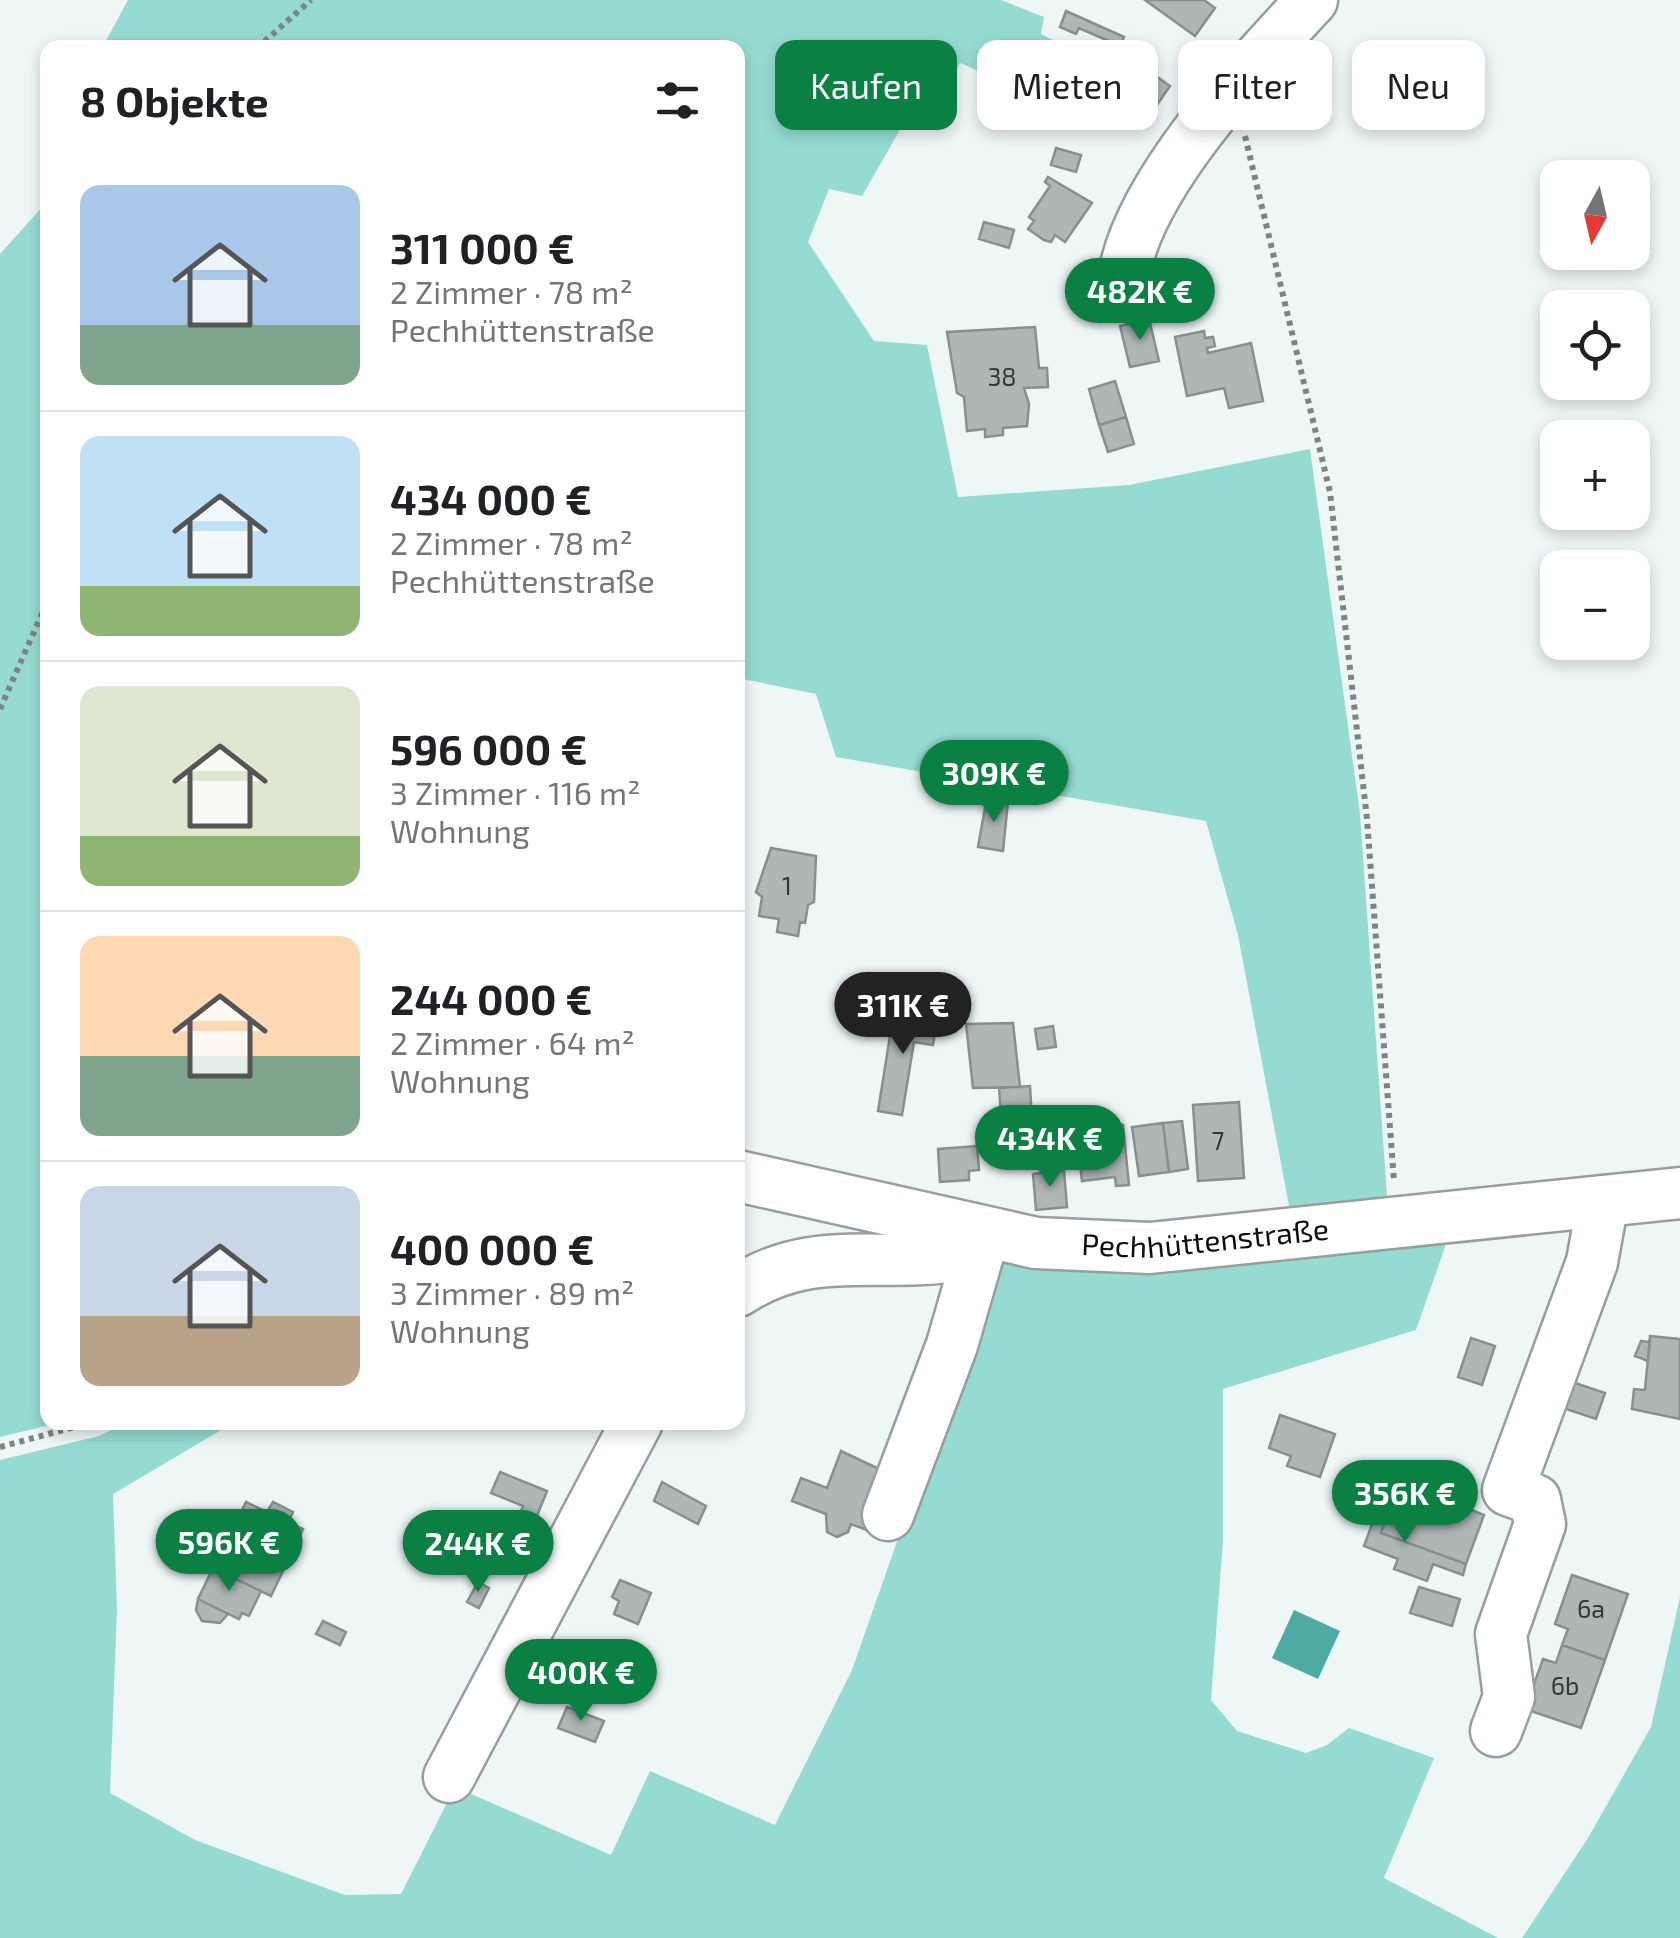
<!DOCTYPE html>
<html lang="de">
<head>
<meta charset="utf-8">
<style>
	body { margin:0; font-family:"Exo 2",sans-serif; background:#f6f6f6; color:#202124; height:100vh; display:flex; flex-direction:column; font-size:38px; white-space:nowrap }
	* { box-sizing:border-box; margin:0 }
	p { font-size:32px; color:#757577 }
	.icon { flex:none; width:55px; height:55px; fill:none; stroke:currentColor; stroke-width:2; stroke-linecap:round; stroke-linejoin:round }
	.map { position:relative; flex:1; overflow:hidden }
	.side { position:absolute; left:40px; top:40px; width:705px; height:1390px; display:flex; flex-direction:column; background:#fff; border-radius:20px; box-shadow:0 5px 15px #0003 }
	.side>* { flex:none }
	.hud { position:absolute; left:775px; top:40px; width:755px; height:90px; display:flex; gap:20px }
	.needle { width:65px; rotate:188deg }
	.buttons { position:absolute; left:1540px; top:160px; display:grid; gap:20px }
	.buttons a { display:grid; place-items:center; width:110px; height:110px; border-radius:20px; background:#fff; box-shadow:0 5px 15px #0003; font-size:50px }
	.price { position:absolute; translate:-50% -85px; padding:0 22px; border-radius:35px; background:#0b8043; color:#fff; font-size:32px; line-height:65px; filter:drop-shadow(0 2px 5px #0008) }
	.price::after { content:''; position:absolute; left:50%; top:60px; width:30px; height:22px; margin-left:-15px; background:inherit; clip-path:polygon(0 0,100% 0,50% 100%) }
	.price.selected { background:#222; color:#fff }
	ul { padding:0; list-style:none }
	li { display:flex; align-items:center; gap:30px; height:250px; padding:0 40px }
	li+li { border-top:2px solid #e0e0e0 }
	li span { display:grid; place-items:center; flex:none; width:280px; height:200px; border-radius:20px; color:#555 }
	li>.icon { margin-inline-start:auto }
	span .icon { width:120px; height:120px; fill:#fffc; stroke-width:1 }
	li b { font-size:42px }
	h2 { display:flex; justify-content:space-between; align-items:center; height:120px; padding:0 40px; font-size:42px }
	.tag { padding:0 35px; border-radius:20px; background:#fff; box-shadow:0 5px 15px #0003; font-size:35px; line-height:90px }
	.tag.selected { background:#0b8043; color:#fff }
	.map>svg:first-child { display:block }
	.green { fill:#96dbd2 }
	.water { fill:#4faba2 }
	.building { fill:#aeb7b6; stroke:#87908e; stroke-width:2.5 }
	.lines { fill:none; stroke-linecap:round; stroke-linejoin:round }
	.minor-casing { stroke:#969f9e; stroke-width:55 }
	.path { stroke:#7e8483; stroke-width:6; stroke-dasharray:5 5; stroke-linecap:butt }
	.minor { stroke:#fff; stroke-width:50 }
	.labels { text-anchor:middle; stroke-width:9; stroke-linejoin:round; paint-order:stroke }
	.number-label { font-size:25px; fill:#343938 }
	.street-label { font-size:30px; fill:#0c0f0e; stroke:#eef7f6 }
</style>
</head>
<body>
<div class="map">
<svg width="1680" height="1938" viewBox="0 0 1680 1938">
	<rect width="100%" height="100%" fill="#eef7f6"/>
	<!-- green -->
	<path class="green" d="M128,0H1001L1044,17L1041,34L1065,46L1056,70L1068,95C1044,105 985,73 960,63L943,100L920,95L862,196L829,189L808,242L874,341L927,345L958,497L1129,485L1310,449L1360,814L1387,1196L1383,1212L1292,1222L1238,935L1206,821L836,757L816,694L738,678V48H102Z
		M47,194L48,1422L58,1423L0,1437V254L44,205Z
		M1452,1227L1416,1330L1223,1389V1540L1211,1700L1237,1731L1306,1753L1327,1745L1349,1728L1434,1758L1384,1878L1498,1938H0V1460L99,1436L125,1423H233L113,1494L117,1609L110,1793L195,1840L345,1895L401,1894L455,1787L611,1855L650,1771L775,1825L852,1670L964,1350L991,1248Z
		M1680,1597V1938H1522L1588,1838L1651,1727Z"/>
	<!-- water -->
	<path class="water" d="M1294,1610L1340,1631L1318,1679L1272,1658Z"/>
	<!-- building -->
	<path class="building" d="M1145,0H1204L1215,8L1195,36Z
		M1066,11L1124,37L1120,46L1079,28L1076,34L1060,27Z
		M1115,46L1135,61L1112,92L1092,78Z
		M1135,61L1170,86L1148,118L1112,92Z
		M1056,148L1081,155L1076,172L1051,165Z
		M1048,177L1092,203L1065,242L1055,235L1051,242L1044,240L1028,229L1034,221L1029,217L1050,186L1045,182Z
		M984,222L1014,230L1009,248L979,239Z
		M1149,319L1159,361L1130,367L1120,326Z
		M1035,327L1039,368H1047L1048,387L1024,388L1029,404L1027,426L1003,428V435L985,437V429L967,431L964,397L957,393L947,332Z
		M1204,331L1205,338L1213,337L1215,346L1207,348L1208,353L1251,343L1263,401L1229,408L1224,388L1187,396L1175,337Z
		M1115,381L1126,417L1099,425L1089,389Z
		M1126,417L1134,444L1108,452L1099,425Z
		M987,797L1008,801L1003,851L978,847Z
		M771,848L816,856L814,902L808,905L805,923L800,922L798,936L777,932L779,919L759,916L762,897L756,892Z
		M894,1011L938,1017L933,1045L914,1042L902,1115L878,1111Z
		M1013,1023L1020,1087L973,1088L966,1024Z
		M1053,1026L1056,1047L1038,1049L1035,1029Z
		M1030,1086L1033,1136L1003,1142L999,1088Z
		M1239,1102L1244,1178L1198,1181L1193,1105Z
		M1182,1121L1188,1169L1169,1172L1163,1123Z
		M1163,1123L1169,1172L1139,1176L1132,1127Z
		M1123,1125L1129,1185L1116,1186L1115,1177L1082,1181L1076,1130Z
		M977,1146L979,1170L969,1171V1180L940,1182L938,1149Z
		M1064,1171L1067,1207L1036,1210L1033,1174Z
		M1650,1336L1680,1339V1419L1632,1409L1634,1389L1645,1390Z
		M1471,1338L1495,1346L1482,1385L1458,1377Z
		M1641,1341L1650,1342L1648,1361L1635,1356Z
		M1569,1381L1605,1393L1596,1419L1560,1407Z
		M1280,1415L1335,1434L1320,1477L1287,1466L1291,1456L1269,1448Z
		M841,1451L894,1476L872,1532L851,1524L848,1532L837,1537L827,1532L826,1514L792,1501L801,1478L827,1488Z
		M500,1472L547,1491L533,1526L518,1519L523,1506L491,1493Z
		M1427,1475L1460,1486L1456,1498L1423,1487Z
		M1389,1478L1399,1481L1381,1533L1466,1564L1463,1575L1433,1564L1427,1581L1394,1569L1398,1559L1364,1546Z
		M1399,1481L1456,1498L1454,1503L1484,1515L1466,1564L1381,1533Z
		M662,1482L706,1506L698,1524L654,1501Z
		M246,1502L267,1512L273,1502L293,1512L288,1522L303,1529L271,1596L213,1568Z
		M213,1568L261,1591L249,1616L242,1613L239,1619L198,1599Z
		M1572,1575L1628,1594L1605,1660L1562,1645L1568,1629L1555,1624Z
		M620,1580L651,1593L638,1624L614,1614L619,1601L612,1597Z
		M478,1582L489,1588L479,1608L467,1602Z
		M1419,1587L1460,1599L1452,1626L1410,1613Z
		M198,1599L228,1614L220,1623L202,1621L196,1610Z
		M323,1621L346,1632L340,1645L316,1634Z
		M1562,1645L1605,1660L1581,1728L1525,1709L1543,1659L1556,1663Z
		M567,1707L604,1721L595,1742L558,1728Z"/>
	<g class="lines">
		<defs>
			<g id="minor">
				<path d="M1125,270C1143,180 1249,68 1312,0"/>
				<path id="s1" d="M738,1176L1036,1243L1150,1248L1680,1193"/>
				<path d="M738,1291C812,1242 878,1269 961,1255L974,1232"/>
				<path d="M888,1515L952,1345L984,1234"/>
				<path d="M1496,1731L1509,1697L1501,1634L1540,1524L1535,1500L1508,1490L1592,1262L1603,1201"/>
				<path d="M449,1777L637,1422"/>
			</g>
		</defs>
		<!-- minor casing -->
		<use href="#minor" class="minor-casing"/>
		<!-- path -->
		<path class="path" d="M257,48L311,0
			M1245,136L1330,492L1367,819L1394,1181
			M0,709L48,600
			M0,1447L93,1422"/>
		<!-- minor -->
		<use href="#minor" class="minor"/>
	</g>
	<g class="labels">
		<!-- number labels -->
		<g class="number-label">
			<text x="1002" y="386">38</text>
			<text x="787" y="895">1</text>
			<text x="1218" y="1150">7</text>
			<text x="1591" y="1618">6a</text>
			<text x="1565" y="1695">6b</text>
		</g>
		<!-- street labels -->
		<g class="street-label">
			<text dy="10" stroke="none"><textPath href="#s1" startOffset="475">Pechhüttenstraße</textPath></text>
		</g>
	</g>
</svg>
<div class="buttons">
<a><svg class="needle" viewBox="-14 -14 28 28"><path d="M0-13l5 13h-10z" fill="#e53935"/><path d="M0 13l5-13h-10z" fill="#757577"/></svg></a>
<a><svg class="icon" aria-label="locate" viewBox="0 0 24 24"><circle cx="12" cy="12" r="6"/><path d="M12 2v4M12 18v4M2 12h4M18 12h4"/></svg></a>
<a>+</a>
<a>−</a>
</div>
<b class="price" style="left:1140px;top:343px">482K €</b>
<b class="price" style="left:994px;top:825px">309K €</b>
<b class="price selected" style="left:903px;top:1057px">311K €</b>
<b class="price" style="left:1050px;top:1190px">434K €</b>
<b class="price" style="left:1405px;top:1545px">356K €</b>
<b class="price" style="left:229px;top:1594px">596K €</b>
<b class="price" style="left:478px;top:1595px">244K €</b>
<b class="price" style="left:581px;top:1724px">400K €</b>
<div class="hud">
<a class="tag selected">Kaufen</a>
<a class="tag">Mieten</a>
<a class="tag">Filter</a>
<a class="tag">Neu</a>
</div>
<section class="side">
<h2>8 Objekte<svg class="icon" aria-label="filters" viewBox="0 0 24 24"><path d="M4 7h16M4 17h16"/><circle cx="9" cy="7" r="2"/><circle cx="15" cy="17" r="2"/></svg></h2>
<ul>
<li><span style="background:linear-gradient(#a9c7e8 70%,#7fa58c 0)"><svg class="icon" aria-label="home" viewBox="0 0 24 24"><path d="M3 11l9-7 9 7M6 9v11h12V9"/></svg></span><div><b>311 000 €</b><p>2 Zimmer · 78 m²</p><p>Pechhüttenstraße</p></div></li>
<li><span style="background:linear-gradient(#bfe0f5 75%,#8fb573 0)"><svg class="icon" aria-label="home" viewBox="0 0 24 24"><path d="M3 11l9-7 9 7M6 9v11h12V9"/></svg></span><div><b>434 000 €</b><p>2 Zimmer · 78 m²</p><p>Pechhüttenstraße</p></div></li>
<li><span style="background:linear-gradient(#dfe7d0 75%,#8fb573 0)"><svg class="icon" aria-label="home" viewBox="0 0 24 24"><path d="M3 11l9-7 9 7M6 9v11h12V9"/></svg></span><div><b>596 000 €</b><p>3 Zimmer · 116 m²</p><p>Wohnung</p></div></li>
<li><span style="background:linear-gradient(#ffd9b3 60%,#7fa58c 0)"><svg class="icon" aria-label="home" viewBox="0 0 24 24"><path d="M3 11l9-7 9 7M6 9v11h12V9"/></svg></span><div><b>244 000 €</b><p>2 Zimmer · 64 m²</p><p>Wohnung</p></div></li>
<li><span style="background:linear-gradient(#c9d6e8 65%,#b9a48a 0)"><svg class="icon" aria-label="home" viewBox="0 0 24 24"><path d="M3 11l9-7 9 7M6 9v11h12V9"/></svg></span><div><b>400 000 €</b><p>3 Zimmer · 89 m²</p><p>Wohnung</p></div></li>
</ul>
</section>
</div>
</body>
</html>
